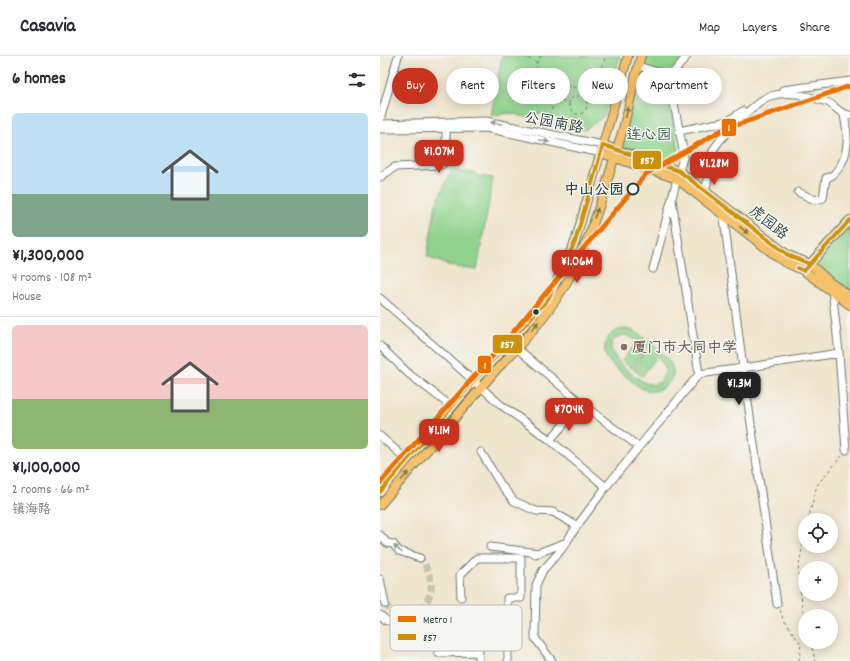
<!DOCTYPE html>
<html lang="en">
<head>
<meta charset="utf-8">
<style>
	body { margin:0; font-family:Dekko,"LXGW WenKai TC",sans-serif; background:#f2f2f3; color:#2b2b33; height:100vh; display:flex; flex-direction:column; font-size:15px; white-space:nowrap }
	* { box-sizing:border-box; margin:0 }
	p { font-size:13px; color:#7c7c81 }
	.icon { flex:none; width:22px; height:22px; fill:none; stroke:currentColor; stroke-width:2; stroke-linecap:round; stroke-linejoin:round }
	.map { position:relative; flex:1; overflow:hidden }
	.sheet { display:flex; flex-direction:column; background:#fff; width:380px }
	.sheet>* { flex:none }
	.banner { position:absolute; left:12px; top:12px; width:380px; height:36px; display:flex; gap:8px }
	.buttons { position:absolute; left:418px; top:457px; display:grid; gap:8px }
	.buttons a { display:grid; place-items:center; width:40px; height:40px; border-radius:50%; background:#fff; box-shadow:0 2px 10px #0003; font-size:20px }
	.price { position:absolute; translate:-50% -34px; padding:0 9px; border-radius:8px; background:#c8321e; color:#fff; font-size:13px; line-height:26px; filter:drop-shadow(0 1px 2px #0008) }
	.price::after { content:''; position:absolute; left:50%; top:24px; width:12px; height:9px; margin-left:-6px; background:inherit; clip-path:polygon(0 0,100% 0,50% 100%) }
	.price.current { background:#222; color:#fff }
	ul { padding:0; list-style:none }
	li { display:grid; align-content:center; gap:8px; height:212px; padding:0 12px }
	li+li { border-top:1px solid #e1e1e2 }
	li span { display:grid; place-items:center; height:124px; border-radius:6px; color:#555 }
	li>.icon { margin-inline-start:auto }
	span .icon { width:72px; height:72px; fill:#fffc; stroke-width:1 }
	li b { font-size:17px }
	h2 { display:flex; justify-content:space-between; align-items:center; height:48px; padding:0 12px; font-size:17px }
	.chip { padding:0 14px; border-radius:18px; background:#fff; box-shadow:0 2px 10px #0003; font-size:14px; line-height:36px }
	.chip.current { background:#c8321e; color:#fff }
	header { display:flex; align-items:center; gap:24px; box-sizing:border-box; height:56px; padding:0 20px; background:#fff; border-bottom:1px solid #e1e1e2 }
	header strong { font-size:19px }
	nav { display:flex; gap:22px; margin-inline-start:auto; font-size:14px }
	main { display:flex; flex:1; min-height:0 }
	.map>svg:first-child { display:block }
	.green { fill:#8fd38c; stroke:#578860; fill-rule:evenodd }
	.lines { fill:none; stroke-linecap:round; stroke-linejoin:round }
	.minor-tunnel { stroke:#c6c3ae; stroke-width:7; stroke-dasharray:7 3.5; stroke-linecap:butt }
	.minor-casing { stroke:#68786a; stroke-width:9 }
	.major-casing { stroke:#68786a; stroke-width:10 }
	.path { stroke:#68786a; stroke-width:1; stroke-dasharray:3 3; stroke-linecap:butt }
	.minor { stroke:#fff; stroke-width:7 }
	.major { stroke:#f5c16b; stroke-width:8 }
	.bus-1-casing { stroke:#f6f6f2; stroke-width:7 }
	.bus-1 { stroke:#cc910a; stroke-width:4 }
	.metro-1-casing { stroke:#f6f6f2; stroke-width:8 }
	.metro-1 { stroke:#ec7000; stroke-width:5 }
	.oneway { fill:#7f784d }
	.oneway2 { fill:#8f9e9a }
	.stop-dot { fill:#f6f6f2; stroke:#1f3d34; stroke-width:2 }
	.bus-dot { fill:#1f3d34; stroke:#f6f6f2; stroke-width:1.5 }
	.education-dot { fill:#8d6e63; stroke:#f6f6f2; stroke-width:1.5 }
	.labels { text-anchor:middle; stroke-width:3; stroke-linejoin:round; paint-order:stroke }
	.street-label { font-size:15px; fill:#1f3d34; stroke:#f6f6f2 }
	.park-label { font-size:15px; fill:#355b46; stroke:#f6f6f2 }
	.stop-label { font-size:15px; font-weight:bold; fill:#1f3d34; stroke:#f6f6f2; text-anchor:end }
	.education-label { font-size:15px; font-weight:bold; fill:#785e54; stroke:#f6f6f2; text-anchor:start }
	.key { fill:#f6f6f2; stroke:#b6beb9; stroke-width:1 }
	.key-label { font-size:11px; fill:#1f3d34 }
	.line-badge { stroke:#f6f6f2; stroke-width:1.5 }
	.badge-label { font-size:11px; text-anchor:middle; font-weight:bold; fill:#fff }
</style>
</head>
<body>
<header>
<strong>Casavia</strong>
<nav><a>Map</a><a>Layers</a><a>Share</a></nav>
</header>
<main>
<section class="sheet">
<h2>6 homes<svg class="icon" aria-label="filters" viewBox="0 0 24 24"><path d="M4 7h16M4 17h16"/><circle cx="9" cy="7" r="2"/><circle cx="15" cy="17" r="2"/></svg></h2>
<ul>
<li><span style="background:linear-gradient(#bfe0f5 65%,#7fa58c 0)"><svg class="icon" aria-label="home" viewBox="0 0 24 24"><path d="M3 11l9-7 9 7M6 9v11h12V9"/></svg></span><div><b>¥1,300,000</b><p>4 rooms · 108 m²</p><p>House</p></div></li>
<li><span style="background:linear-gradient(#f6c9c9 60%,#8fb573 0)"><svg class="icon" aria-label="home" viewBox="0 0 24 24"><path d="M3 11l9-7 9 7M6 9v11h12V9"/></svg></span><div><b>¥1,100,000</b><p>2 rooms · 66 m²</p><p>镇海路</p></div></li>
</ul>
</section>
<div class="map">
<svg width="470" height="605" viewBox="0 0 470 605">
	<rect width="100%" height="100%" fill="#f6f6f2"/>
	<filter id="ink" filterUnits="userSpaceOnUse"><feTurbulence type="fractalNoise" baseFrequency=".025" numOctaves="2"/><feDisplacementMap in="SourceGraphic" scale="8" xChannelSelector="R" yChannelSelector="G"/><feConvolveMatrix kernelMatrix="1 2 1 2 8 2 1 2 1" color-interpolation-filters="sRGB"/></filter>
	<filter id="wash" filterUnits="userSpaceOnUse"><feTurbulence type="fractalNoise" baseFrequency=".012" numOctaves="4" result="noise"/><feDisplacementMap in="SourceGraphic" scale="16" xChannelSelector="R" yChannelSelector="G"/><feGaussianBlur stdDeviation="0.9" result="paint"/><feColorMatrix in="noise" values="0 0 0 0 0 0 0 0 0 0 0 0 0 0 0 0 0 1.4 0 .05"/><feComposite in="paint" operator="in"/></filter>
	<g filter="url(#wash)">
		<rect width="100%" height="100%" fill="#f0e5cd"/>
		<!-- green -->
		<path class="green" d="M122,0H240L224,60L205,74L181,69L182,63L158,57L155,63L129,57L111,60Z
			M266,0H304L289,17L286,34L299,95L291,113L246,98L241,78L261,9Z
			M71,115L95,117L98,120L113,122L97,214L71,210L47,201L56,148Z
			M470,170V235L432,211Z
			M246,273C256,274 263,281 270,287C283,297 305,314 285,330C280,334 274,336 268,335C260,333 253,326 247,321C235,312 217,300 228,282C232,276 239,273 246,273ZM244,279C255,280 285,304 286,315L281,325C277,328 274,329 269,328C257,325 208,287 244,279Z
			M256,287L265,294L251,312L242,305Z
			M266,295L276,302L262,320L253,313Z"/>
	</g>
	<g filter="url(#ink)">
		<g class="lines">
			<!-- minor-tunnel -->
			<path class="minor-tunnel" d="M5,548C10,554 16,561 25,561C36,560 51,544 51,533C52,521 47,511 40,502"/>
			<defs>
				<path id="minor" d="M258,10L284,18L290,27L304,99L299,115
					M286,21L294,16L307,0
					M403,34L470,25
					M0,64L18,0
					M0,68L106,65L223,89
					M0,73L106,72L221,97
					M299,75L348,65L363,55
					M0,121L15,111L61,109L66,105V73
					M325,135C330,123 327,110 332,97C336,85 378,43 390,40C401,37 415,37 426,40C433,42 440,44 447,46C456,50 460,59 470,59
					M418,136L435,144L443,142L446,122C452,121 454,118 458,113C470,97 468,79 464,59
					M292,144L319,318
					M343,155L363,312L459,297L452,233
					M273,213L297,123
					M0,242L121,349L170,384L202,348L138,293
					M0,290L29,318L72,351
					M459,297L466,394
					M202,348L259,391
					M0,380L27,404
					M170,384L226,431L197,470
					M101,396L121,429L134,445L156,455L173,456L197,470L181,494L163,514L156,529L155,582L172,605
					M226,431L319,318L363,312L397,548
					M0,479L7,487L13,488L19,495L40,502
					M110,491L159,497
					M155,498L187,486
					M0,523L5,548
					M81,541L80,519L97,502H141V542H127L128,605
					M0,559L7,565
					M98,560L99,605
					M58,597L99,596"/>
				<path id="major" d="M223,89L299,115L408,199L430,208L451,227L470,240
					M221,97L297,123L404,206L424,215L470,249
					M427,211L470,164
					M0,436L94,325L168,243L195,186L248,0
					M0,449L117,313C148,282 179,246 197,207C216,168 228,121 241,80C249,54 253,26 261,0"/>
			</defs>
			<!-- minor casing -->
			<use href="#minor" class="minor-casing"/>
			<!-- major casing -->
			<use href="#major" class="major-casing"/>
			<!-- path -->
			<path class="path" d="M143,0L156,6
				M161,0L157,6L156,20L180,28L201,33H209L215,27L226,0
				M189 49a9 9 0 1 1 18 0a9 9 0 1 1-18 0Z
				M176,43L190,46
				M166,71L180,28
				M428,464L437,429L462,400
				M425,476L418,515L425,572
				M400,554L403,563L421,588L419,605
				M431,586L435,605"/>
			<!-- minor -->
			<use href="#minor" class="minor"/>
			<!-- major -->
			<use href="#major" class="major"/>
			<defs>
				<path id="bus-1" d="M418,212L424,215L470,164
					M0,436L94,325L168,243L195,186L223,89L299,115L408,199L430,208"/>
			</defs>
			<!-- bus-1 casing -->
			<use href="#bus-1" class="bus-1-casing"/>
			<!-- bus-1 -->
			<use href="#bus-1" class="bus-1"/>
			<defs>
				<path id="metro-1" d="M0,427L123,288L266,118L342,74L470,30"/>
			</defs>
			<!-- metro-1 casing -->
			<use href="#metro-1" class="metro-1-casing"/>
			<!-- metro-1 -->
			<use href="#metro-1" class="metro-1"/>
		</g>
		<!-- one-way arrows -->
		<defs><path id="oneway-solid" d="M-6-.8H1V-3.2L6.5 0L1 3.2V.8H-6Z"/></defs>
		<g class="oneway">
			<use href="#oneway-solid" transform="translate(247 56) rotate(-76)"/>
			<use href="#oneway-solid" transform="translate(216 157) rotate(-70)"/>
			<use href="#oneway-solid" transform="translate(364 174) rotate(38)"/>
			<use href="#oneway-solid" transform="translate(155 270) rotate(-52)"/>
			<use href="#oneway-solid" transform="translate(25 420) rotate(-49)"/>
		</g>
		<g class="oneway2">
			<use href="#oneway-solid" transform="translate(116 67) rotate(-169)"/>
			<use href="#oneway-solid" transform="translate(164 85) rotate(12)"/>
			<use href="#oneway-solid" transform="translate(18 493) rotate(-138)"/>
		</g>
	</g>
	<!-- markers -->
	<circle class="stop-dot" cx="253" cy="133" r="5.5"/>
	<circle class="bus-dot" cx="156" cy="256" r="3.5"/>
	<circle class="education-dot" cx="244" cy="291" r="4"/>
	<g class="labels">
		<!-- street labels -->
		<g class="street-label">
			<text transform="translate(174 66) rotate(11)" y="5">公园南路</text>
			<text transform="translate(389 166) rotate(38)" y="5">虎园路</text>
		</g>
		<!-- park labels -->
		<g class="park-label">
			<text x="269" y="83">连心园</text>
		</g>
		<!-- stop labels -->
		<g class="stop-label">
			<text x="244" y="138">中山公园</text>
		</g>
		<!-- education labels -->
		<g class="education-label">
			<text x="252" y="296">厦门市大同中学</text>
		</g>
	</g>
	<!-- legend -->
	<rect x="10" y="549" width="132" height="46" rx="6" class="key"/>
	<rect x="18" y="560" width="18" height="6" fill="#ec7000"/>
	<rect x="18" y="578" width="18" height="6" fill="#cc910a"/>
	<g class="key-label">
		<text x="43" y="567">Metro 1</text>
		<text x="43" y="585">857</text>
	</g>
	<g class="line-badge">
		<rect x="341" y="62" width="16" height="19" rx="4" fill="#ec7000"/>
		<rect x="252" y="94" width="30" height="20" rx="4" fill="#cc910a"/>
		<rect x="112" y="278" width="31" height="20" rx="4" fill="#cc910a"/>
		<rect x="97" y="299" width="15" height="19" rx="4" fill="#ec7000"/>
	</g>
	<g class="badge-label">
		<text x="349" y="75">1</text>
		<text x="267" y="108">857</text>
		<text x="127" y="292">857</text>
		<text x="105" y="313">1</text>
	</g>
</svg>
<div class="buttons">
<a><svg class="icon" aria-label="locate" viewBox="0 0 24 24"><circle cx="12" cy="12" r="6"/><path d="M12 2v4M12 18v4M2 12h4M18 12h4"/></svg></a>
<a>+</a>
<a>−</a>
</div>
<b class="price" style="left:59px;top:118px">¥1.07M</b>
<b class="price" style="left:334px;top:130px">¥1.28M</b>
<b class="price" style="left:197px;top:228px">¥1.06M</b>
<b class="price current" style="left:359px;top:350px">¥1.3M</b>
<b class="price" style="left:189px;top:376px">¥704K</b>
<b class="price" style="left:59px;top:397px">¥1.1M</b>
<div class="banner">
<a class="chip current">Buy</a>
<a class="chip">Rent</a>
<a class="chip">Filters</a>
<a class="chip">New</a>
<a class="chip">Apartment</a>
</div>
</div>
</main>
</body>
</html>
